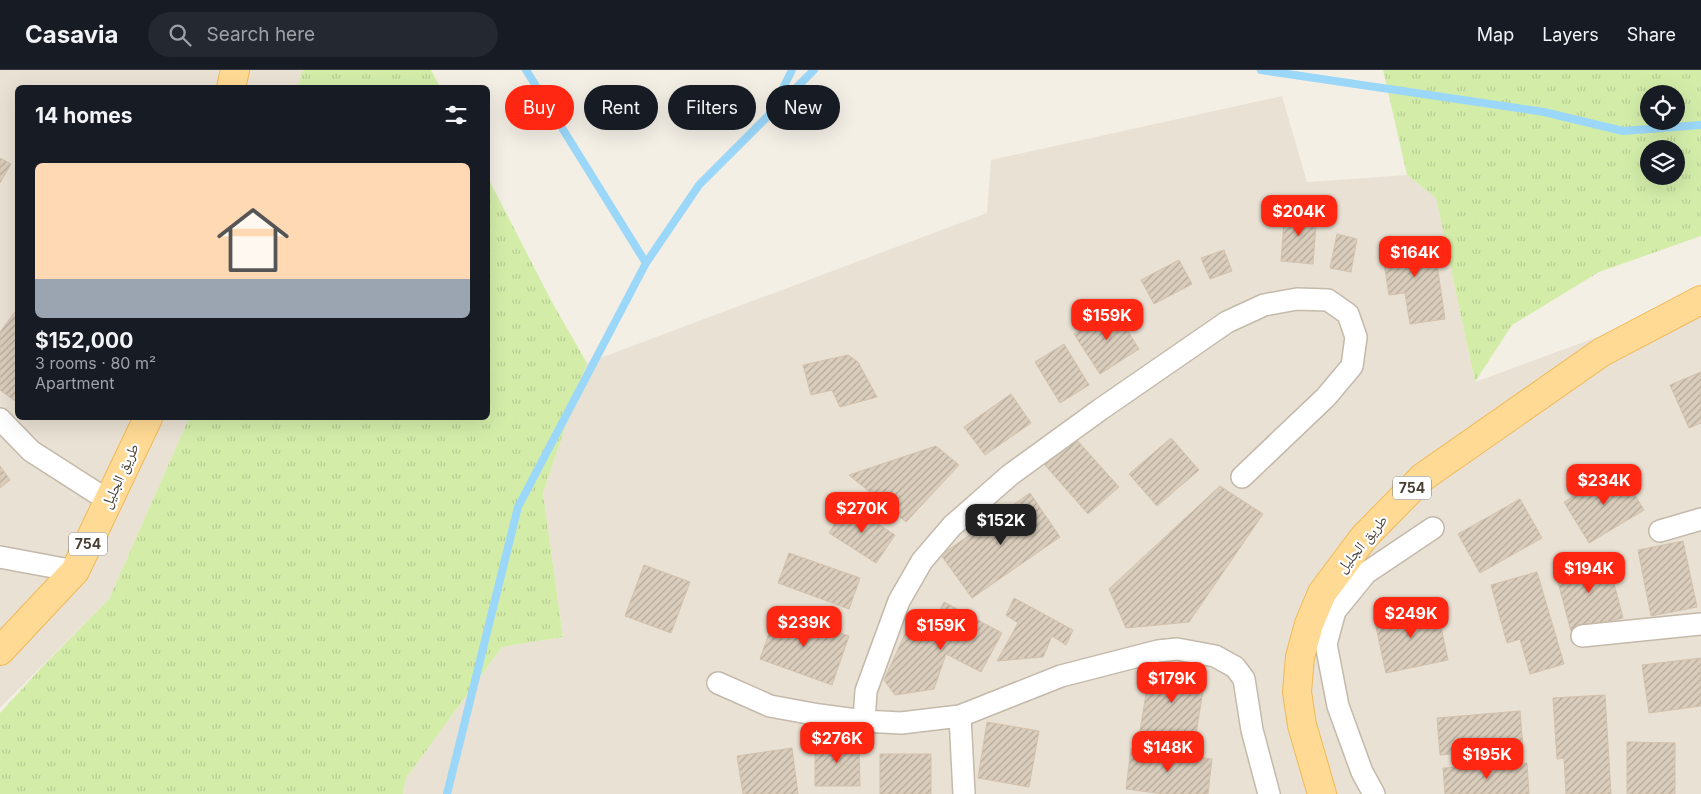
<!DOCTYPE html>
<html lang="en">
<head>
<meta charset="utf-8">
<style>
	body { margin:0; font-family:Inter,"Noto Naskh Arabic",sans-serif; background:#242831; color:#f1f3f6; height:100vh; display:flex; flex-direction:column; font-size:19px; white-space:nowrap }
	* { box-sizing:border-box; margin:0 }
	p { font-size:16px; color:#9ea1a6 }
	.icon { flex:none; width:28px; height:28px; fill:none; stroke:currentColor; stroke-width:2; stroke-linecap:round; stroke-linejoin:round }
	.map { position:relative; flex:1; overflow:hidden }
	.panel { position:absolute; left:15px; top:15px; width:475px; height:335px; display:flex; flex-direction:column; background:#171b24; border-radius:8px; box-shadow:0 5px 20px #0002 }
	.panel>* { flex:none }
	.banner { position:absolute; left:505px; top:15px; width:475px; height:45px; display:flex; gap:10px }
	.tools { position:absolute; left:1640px; top:15px; display:grid; gap:10px }
	.tools a { display:grid; place-items:center; width:45px; height:45px; border-radius:50%; background:#171b24; box-shadow:0 5px 20px #0002; font-size:25px }
	.price { position:absolute; translate:-50% -42px; padding:0 11px; border-radius:10px; background:#ff2712; color:#fff; font-size:16px; line-height:32px; filter:drop-shadow(0 1px 2px #0008) }
	.price::after { content:''; position:absolute; left:50%; top:30px; width:15px; height:11px; margin-left:-8px; background:inherit; clip-path:polygon(0 0,100% 0,50% 100%) }
	.price.current { background:#222; color:#fff }
	ul { padding:0; list-style:none }
	li { display:grid; align-content:center; gap:10px; height:265px; padding:0 20px }
	li span { display:grid; place-items:center; height:155px; border-radius:8px; color:#555 }
	li>.icon { margin-inline-start:auto }
	span .icon { width:90px; height:90px; fill:#fffc; stroke-width:1 }
	li b { font-size:21px }
	h2 { display:flex; justify-content:space-between; align-items:center; height:60px; padding:0 20px; font-size:21px }
	.tag { padding:0 18px; border-radius:22px; background:#171b24; box-shadow:0 5px 20px #0002; font-size:18px; line-height:45px }
	.tag.current { background:#ff2712; color:#fff }
	header { display:flex; align-items:center; gap:30px; box-sizing:border-box; height:70px; padding:0 25px; background:#171b24; border-bottom:1px solid #363941 }
	header strong { font-size:24px }
	nav { display:flex; gap:28px; margin-inline-start:auto; font-size:18px }
	.search { width:350px; height:45px; background:#242831; display:flex; align-items:center; gap:12px; box-sizing:border-box; padding:0 18px; border-radius:28px; color:#9ea1a6; font-size:19px }
	.map>svg:first-child { display:block }
	.residential { fill:#e9e1d3 }
	.grass { fill:url(#grass-tufts); fill-rule:evenodd }
	.lines { fill:none; stroke-linecap:round; stroke-linejoin:round }
	.stream { stroke:#9bd7f8; stroke-width:8 }
	.building { fill:url(#building-hatch); stroke:#d3c1ac }
	.minor-casing { stroke:#c4b9aa; stroke-width:24 }
	.primary-casing { stroke:#f0b957; stroke-width:30 }
	.minor { stroke:#fff; stroke-width:21 }
	.primary { stroke:#ffda94; stroke-width:28 }
	.labels { text-anchor:middle; stroke-width:4.5; stroke-linejoin:round; paint-order:stroke }
	.shield { fill:#fff; stroke:#7f7971; stroke-width:1 }
	.shield-label { font-size:14px; font-weight:bold; fill:#483f34 }
	.street-label { font-size:15px; fill:#483f34; stroke:#fff }
</style>
</head>
<body>
<header>
<strong>Casavia</strong>
<div class="search"><svg class="icon" aria-label="search" viewBox="0 0 24 24"><circle cx="10" cy="10" r="6"/><path d="M15 15l6 6"/></svg>Search here</div>
<nav><a>Map</a><a>Layers</a><a>Share</a></nav>
</header>
<div class="map">
<svg width="1701" height="724" viewBox="0 0 1701 724">
	<defs>
		<pattern id="grass-tufts" width="24" height="20" patternUnits="userSpaceOnUse" patternTransform="scale(1.25)"><rect width="24" height="20" fill="#d3eda9"/><path d="M3 7l-1-3M5 7V3M7 7l1-3M15 17l-1-3M17 17v-4M19 17l1-3" fill="none" stroke="#b7cc92"/></pattern>
		<pattern id="building-hatch" width="6" height="6" patternUnits="userSpaceOnUse" patternTransform="scale(1.25)"><rect width="6" height="6" fill="#dacdbc"/><path d="M-1 1l2-2M0 6l6-6M5 7l2-2" fill="none" stroke="#b3a89a"/></pattern>
	</defs>
	<rect width="100%" height="100%" fill="#f4efe5"/>
	<!-- residential -->
	<path class="residential" d="M0,0H303L297,17L18,18V348H189L109,529L0,638Z
		M1282,26L1307,112L1407,105L1436,128L1475,312L1701,229V724H403L406,708L502,577L563,567L543,423L587,293L987,143L991,90Z"/>
	<!-- grass -->
	<path class="grass" d="M303,0H431L440,17H297Z
		M1383,0H1701V166L1599,202L1512,255L1475,312L1436,128L1407,105ZM1649,24H1676V51H1649ZM1649,79H1676V106H1649Z
		M488,108L553,234L587,293L543,423L563,567L502,577L406,708L403,724H0V643L42,597L109,529L189,348H488Z"/>
	<g class="lines">
		<!-- stream -->
		<path class="stream" d="M526,0L646,193
			M1261,0L1544,42L1623,61L1701,55
			M773,38L792,0
			M447,724L518,437L646,193L699,115L814,0"/>
	</g>
	<!-- building -->
	<path class="building" d="M0,88L11,94L0,113Z
		M1285,139L1317,142L1313,194L1281,191Z
		M1337,164L1357,169L1351,202L1330,198Z
		M1433,167L1445,249L1410,254L1405,223L1389,225L1381,174Z
		M1224,180L1232,201L1210,209L1201,188Z
		M1179,190L1192,214L1154,234L1141,210Z
		M18,238V333L0,320V262Z
		M1114,239L1139,279L1100,304L1074,264Z
		M1064,274L1089,315L1060,333L1035,292Z
		M848,285L858,292L877,327L840,337L832,320L811,325L803,295Z
		M1701,302V353L1689,358L1670,315Z
		M1011,324L1031,353L985,385L964,357Z
		M1075,368L1119,417L1088,444L1045,395Z
		M1171,368L1199,400L1157,436L1129,404Z
		M936,376L959,395L906,452L849,405Z
		M0,396L10,410L0,418Z
		M1619,399L1644,440L1589,473L1564,432Z
		M1220,416L1263,444L1189,552L1126,558L1109,519Z
		M1030,423L1060,467L972,528L941,485Z
		M1520,429L1542,468L1480,503L1458,464Z
		M847,434L895,465L876,493L829,463Z
		M1683,471L1697,537L1651,546L1638,480Z
		M789,483L860,508L849,539L778,513Z
		M1607,487L1623,548L1571,561L1555,501Z
		M644,495L690,512L671,563L625,546Z
		M1537,502L1564,594L1530,604L1520,569L1507,573L1491,515Z
		M1014,528L1073,560L1066,575L1052,566L1043,587L997,591L1018,553L1006,545Z
		M944,532L1002,563L981,602L946,584L934,619L895,625L884,610L906,562L923,571Z
		M1436,534L1448,590L1386,603L1374,548Z
		M777,540L849,566L832,615L760,589Z
		M1701,588V636L1649,643L1642,595Z
		M1150,599L1205,608L1195,670L1140,661Z
		M1605,625L1611,724H1566L1564,688L1557,689L1553,628Z
		M1520,641L1523,678L1440,685L1437,648Z
		M987,652L1039,661L1029,717L978,708Z
		M859,672L860,716H815V673Z
		M1627,672L1675,673V724H1627Z
		M792,678L798,724H743L737,686Z
		M1131,678L1212,689L1208,724H1163L1126,719Z
		M880,684H931V724H880Z
		M1527,693L1529,724H1445L1443,698Z"/>
	<g class="lines">
		<defs>
			<path id="minor" d="M0,349L31,381L109,431
				M1660,461L1701,449
				M0,487L75,501
				M1582,566L1701,554
				M718,613L770,636L819,645L864,651L901,653L960,646L1061,606L1158,581L1177,579L1215,586L1235,597L1244,609L1252,660L1269,724
				M960,646L964,724
				M864,651L866,621L899,531L922,491L952,456L1010,405L1101,339L1227,252L1264,235L1297,229L1328,230L1348,244L1356,267L1352,296L1326,327L1242,407
				M1374,724L1362,702L1338,636L1326,574L1335,541L1366,503L1433,458"/>
			<path id="primary" d="M231,18L235,0
				M0,581L75,501L148,348
				M1322,724L1302,655L1297,622L1300,587L1309,554L1322,523L1364,467L1423,407L1602,282L1701,230"/>
		</defs>
		<!-- minor casing -->
		<use href="#minor" class="minor-casing"/>
		<!-- primary casing -->
		<use href="#primary" class="primary-casing"/>
		<!-- minor -->
		<use href="#minor" class="minor"/>
		<!-- primary -->
		<use href="#primary" class="primary"/>
	</g>
	<g class="labels">
		<!-- shield labels -->
		<g class="shield">
			<rect x="1393" y="406.5" width="38" height="23" rx="4"/>
			<rect x="69" y="462.5" width="38" height="23" rx="4"/>
		</g>
		<g class="shield-label">
			<text x="1412" y="423">754</text>
			<text x="88" y="479">754</text>
		</g>
		<!-- street labels -->
		<g class="street-label">
			<text transform="translate(120 406) rotate(-65)" y="5">طريق الجليل</text>
			<text transform="translate(1362 474) rotate(-50)" y="5">طريق الجليل</text>
		</g>
	</g>
</svg>
<div class="tools">
<a><svg class="icon" aria-label="locate" viewBox="0 0 24 24"><circle cx="12" cy="12" r="6"/><path d="M12 2v4M12 18v4M2 12h4M18 12h4"/></svg></a>
<a><svg class="icon" aria-label="layers" viewBox="0 0 24 24"><path d="M12 4l9 5-9 5-9-5zM3 14l9 5 9-5"/></svg></a>
</div>
<b class="price" style="left:1299px;top:167px">$204K</b>
<b class="price" style="left:1415px;top:208px">$164K</b>
<b class="price" style="left:1107px;top:271px">$159K</b>
<b class="price" style="left:1604px;top:436px">$234K</b>
<b class="price" style="left:862px;top:464px">$270K</b>
<b class="price current" style="left:1001px;top:476px">$152K</b>
<b class="price" style="left:1589px;top:524px">$194K</b>
<b class="price" style="left:1411px;top:569px">$249K</b>
<b class="price" style="left:804px;top:578px">$239K</b>
<b class="price" style="left:941px;top:581px">$159K</b>
<b class="price" style="left:1172px;top:634px">$179K</b>
<b class="price" style="left:837px;top:694px">$276K</b>
<b class="price" style="left:1168px;top:703px">$148K</b>
<b class="price" style="left:1487px;top:710px">$195K</b>
<div class="banner">
<a class="tag current">Buy</a>
<a class="tag">Rent</a>
<a class="tag">Filters</a>
<a class="tag">New</a>
</div>
<section class="panel">
<h2>14 homes<svg class="icon" aria-label="filters" viewBox="0 0 24 24"><path d="M4 7h16M4 17h16"/><circle cx="9" cy="7" r="2"/><circle cx="15" cy="17" r="2"/></svg></h2>
<ul>
<li><span style="background:linear-gradient(#ffd9b3 75%,#9aa5b1 0)"><svg class="icon" aria-label="home" viewBox="0 0 24 24"><path d="M3 11l9-7 9 7M6 9v11h12V9"/></svg></span><div><b>$152,000</b><p>3 rooms · 80 m²</p><p>Apartment</p></div></li>
</ul>
</section>
</div>
</body>
</html>
